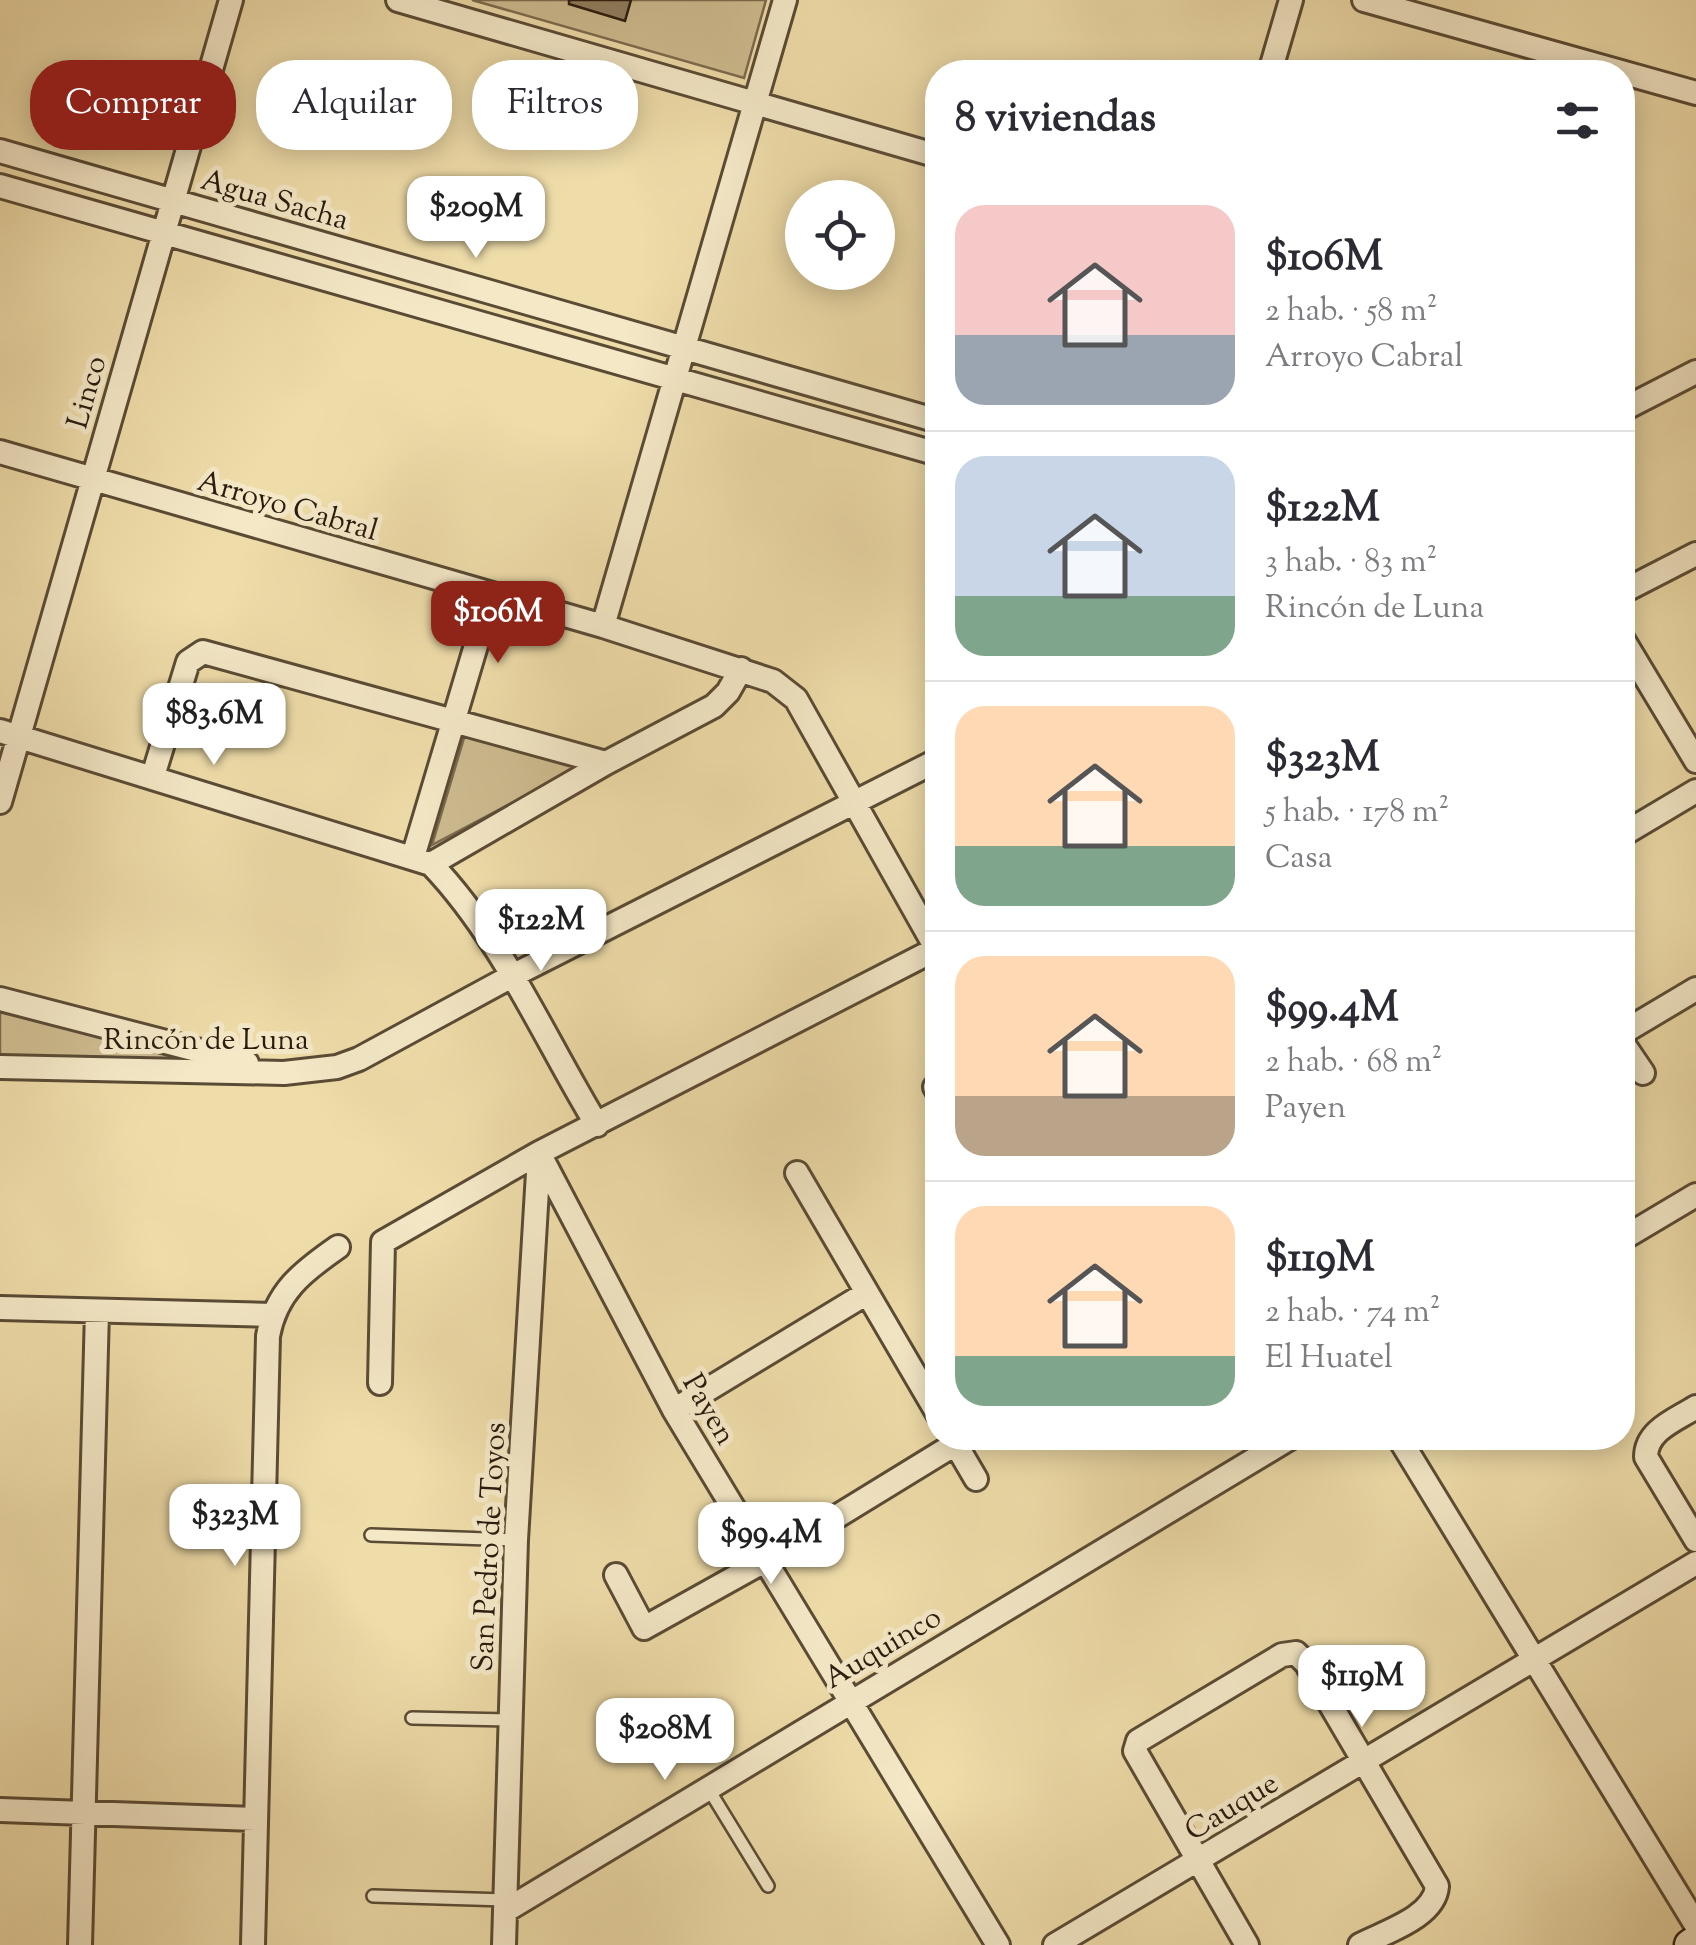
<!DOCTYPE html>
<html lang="es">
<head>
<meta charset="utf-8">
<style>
	body { margin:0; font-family:"Sorts Mill Goudy",serif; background:#f2f2f3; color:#2b2b33; height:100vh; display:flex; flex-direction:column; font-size:38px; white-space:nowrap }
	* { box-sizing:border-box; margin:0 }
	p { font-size:32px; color:#7c7c81 }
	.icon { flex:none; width:55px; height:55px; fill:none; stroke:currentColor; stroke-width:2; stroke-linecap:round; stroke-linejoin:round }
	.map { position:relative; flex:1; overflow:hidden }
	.side { position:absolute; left:925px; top:60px; width:710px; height:1390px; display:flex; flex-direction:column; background:#fff; border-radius:40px; box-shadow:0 5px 25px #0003 }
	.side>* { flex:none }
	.banner { position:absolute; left:30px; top:60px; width:745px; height:90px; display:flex; gap:20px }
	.tools { position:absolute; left:785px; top:180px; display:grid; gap:20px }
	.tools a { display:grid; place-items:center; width:110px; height:110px; border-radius:50%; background:#fff; box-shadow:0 5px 25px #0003; font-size:50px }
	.price { position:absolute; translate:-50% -85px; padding:0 22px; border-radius:20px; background:#fff; color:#222; font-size:32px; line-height:65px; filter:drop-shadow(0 2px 5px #0008) }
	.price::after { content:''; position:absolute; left:50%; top:60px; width:30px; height:22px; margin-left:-15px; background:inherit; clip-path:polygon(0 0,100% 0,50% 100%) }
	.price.on { background:#8f2418; color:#fff }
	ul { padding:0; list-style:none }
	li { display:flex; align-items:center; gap:30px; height:250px; padding:0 30px }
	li+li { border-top:2px solid #e1e1e2 }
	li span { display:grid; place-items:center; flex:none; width:280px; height:200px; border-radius:30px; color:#555 }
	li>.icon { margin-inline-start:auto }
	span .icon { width:120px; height:120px; fill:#fffc; stroke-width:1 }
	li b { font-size:42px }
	h2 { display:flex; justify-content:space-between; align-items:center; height:120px; padding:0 30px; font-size:42px }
	.chip { padding:0 35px; border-radius:40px; background:#fff; box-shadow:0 5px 25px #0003; font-size:35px; line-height:90px }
	.chip.on { background:#8f2418; color:#fff }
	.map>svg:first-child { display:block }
	.green { fill:#cdbb8f; stroke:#7b6b4e; stroke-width:2.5 }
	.building { fill:#8f7f5f; stroke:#291b0e; stroke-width:2.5 }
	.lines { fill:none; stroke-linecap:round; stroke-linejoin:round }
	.service-casing { stroke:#5a4b35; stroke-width:16 }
	.minor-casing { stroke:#5a4b35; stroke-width:28 }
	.secondary-casing { stroke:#291b0e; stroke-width:35 }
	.service { stroke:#f4e8c7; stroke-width:11 }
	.minor { stroke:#f4e8c7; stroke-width:22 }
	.secondary { stroke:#f4e8c7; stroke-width:30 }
	.labels { text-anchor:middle; stroke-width:10; stroke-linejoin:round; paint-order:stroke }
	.street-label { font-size:30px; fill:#291b0e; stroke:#f4e8c7 }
</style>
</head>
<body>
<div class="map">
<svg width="1696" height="1945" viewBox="0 0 1696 1945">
	<rect width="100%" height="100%" fill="#eedca9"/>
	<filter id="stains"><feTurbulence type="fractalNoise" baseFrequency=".002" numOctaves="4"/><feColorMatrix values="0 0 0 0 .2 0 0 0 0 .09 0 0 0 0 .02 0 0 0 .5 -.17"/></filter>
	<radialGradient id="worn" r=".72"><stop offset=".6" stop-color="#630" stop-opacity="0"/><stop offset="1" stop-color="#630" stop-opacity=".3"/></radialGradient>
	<!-- green -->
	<path class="green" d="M472,0H766L744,78Z
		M467,728L586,764L432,845Z
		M0,1006L260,1073L0,1062Z"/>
	<!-- building -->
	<path class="building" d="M569,0H631L625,21L569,4Z"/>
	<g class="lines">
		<defs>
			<path id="service" d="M371,1535L516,1540
				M412,1718L511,1720
				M708,1788L768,1886
				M373,1896L506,1900"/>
			<path id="minor" d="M398,0L938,156
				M1364,0L1696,93
				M1270,72L1291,0
				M0,151L938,421
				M0,186L938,454
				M1622,410L1696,372
				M0,452L603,626L773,681L796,699L936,948
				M1622,592L1696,554
				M603,626L785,0
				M1622,638L1696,761
				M0,731L431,864L606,763
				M153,776L188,662L203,652L606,763L714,706L728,692L741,669
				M0,802L231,0
				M1622,835L1696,791
				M413,857L491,595
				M431,864C502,938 544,1038 597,1125
				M0,999L247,1063
				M1622,1033L1696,989
				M1622,1042L1643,1073
				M0,1067L284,1073L337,1067L359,1059L512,976L938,760
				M935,1087L938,1092
				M539,1153L674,1410L998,1945
				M797,1173L938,1414
				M1622,1239L1696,1195
				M0,1308L272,1315
				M380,1383L383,1242L539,1153L938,948
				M1696,1407C1676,1420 1646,1430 1646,1457L1696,1540
				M674,1410L867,1293
				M952,1438L976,1479
				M1399,1438L1696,1925
				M616,1575L644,1628L766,1560L955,1444
				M0,1810L255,1819
				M505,1911L1290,1438
				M80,1945L97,1311
				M253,1945L268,1336C276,1292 302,1272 338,1247
				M504,1945L516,1540L539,1156
				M1055,1945L1696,1563
				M1247,1945L1135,1751L1138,1741L1282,1655L1296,1653L1306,1663L1437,1886C1435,1917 1385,1932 1360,1945"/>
			<path id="secondary" d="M1690,1945L1696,1941"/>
		</defs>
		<!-- service casing -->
		<use href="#service" class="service-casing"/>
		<!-- minor casing -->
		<use href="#minor" class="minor-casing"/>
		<!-- secondary casing -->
		<use href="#secondary" class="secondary-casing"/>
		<!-- service -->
		<use href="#service" class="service"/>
		<!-- minor -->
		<use href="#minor" class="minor"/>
		<!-- secondary -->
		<use href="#secondary" class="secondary"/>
	</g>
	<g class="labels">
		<!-- street labels -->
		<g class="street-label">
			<text transform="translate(275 199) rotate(16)" y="10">Agua Sacha</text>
			<text transform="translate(86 392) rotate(-74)" y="10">Linco</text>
			<text transform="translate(288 505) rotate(16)" y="10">Arroyo Cabral</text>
			<text x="206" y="1049">Rincón de Luna</text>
			<text transform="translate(710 1409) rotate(60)" y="10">Payen</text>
			<text transform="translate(488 1547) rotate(-87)" y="10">San Pedro de Toyos</text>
			<text transform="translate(882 1647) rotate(-31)" y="10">Auquinco</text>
			<text transform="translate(1231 1806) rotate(-31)" y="10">Cauque</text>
		</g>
	</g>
	<rect width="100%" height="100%" filter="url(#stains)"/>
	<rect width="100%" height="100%" fill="url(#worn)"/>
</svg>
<div class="tools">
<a><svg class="icon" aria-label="locate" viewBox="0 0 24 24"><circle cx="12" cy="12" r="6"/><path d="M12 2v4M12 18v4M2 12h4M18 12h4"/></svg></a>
</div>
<b class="price" style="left:476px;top:261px">$209M</b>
<b class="price on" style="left:498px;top:666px">$106M</b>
<b class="price" style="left:214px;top:768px">$83.6M</b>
<b class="price" style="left:541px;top:974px">$122M</b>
<b class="price" style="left:235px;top:1569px">$323M</b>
<b class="price" style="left:771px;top:1587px">$99.4M</b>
<b class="price" style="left:1362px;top:1730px">$119M</b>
<b class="price" style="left:665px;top:1783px">$208M</b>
<div class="banner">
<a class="chip on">Comprar</a>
<a class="chip">Alquilar</a>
<a class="chip">Filtros</a>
</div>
<section class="side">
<h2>8 viviendas<svg class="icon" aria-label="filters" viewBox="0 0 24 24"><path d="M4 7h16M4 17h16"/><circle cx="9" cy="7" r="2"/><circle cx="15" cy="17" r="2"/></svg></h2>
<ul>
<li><span style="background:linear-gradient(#f6c9c9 65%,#9aa5b1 0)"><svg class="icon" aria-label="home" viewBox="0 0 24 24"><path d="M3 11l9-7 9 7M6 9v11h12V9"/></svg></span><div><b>$106M</b><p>2 hab. · 58 m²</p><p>Arroyo Cabral</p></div></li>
<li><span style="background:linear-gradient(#c9d6e8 70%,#7fa58c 0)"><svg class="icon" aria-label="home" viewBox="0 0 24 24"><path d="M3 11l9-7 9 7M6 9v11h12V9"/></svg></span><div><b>$122M</b><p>3 hab. · 83 m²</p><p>Rincón de Luna</p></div></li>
<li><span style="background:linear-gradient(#ffd9b3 70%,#7fa58c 0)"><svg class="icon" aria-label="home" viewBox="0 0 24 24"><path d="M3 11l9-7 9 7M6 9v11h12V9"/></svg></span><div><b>$323M</b><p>5 hab. · 178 m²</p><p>Casa</p></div></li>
<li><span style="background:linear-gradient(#ffd9b3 70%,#b9a48a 0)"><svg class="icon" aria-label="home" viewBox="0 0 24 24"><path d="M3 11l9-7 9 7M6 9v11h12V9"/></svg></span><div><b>$99.4M</b><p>2 hab. · 68 m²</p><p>Payen</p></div></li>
<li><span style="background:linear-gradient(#ffd9b3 75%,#7fa58c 0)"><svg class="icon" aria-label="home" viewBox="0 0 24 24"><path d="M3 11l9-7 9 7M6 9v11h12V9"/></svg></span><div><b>$119M</b><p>2 hab. · 74 m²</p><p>El Huatel</p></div></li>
</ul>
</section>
</div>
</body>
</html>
